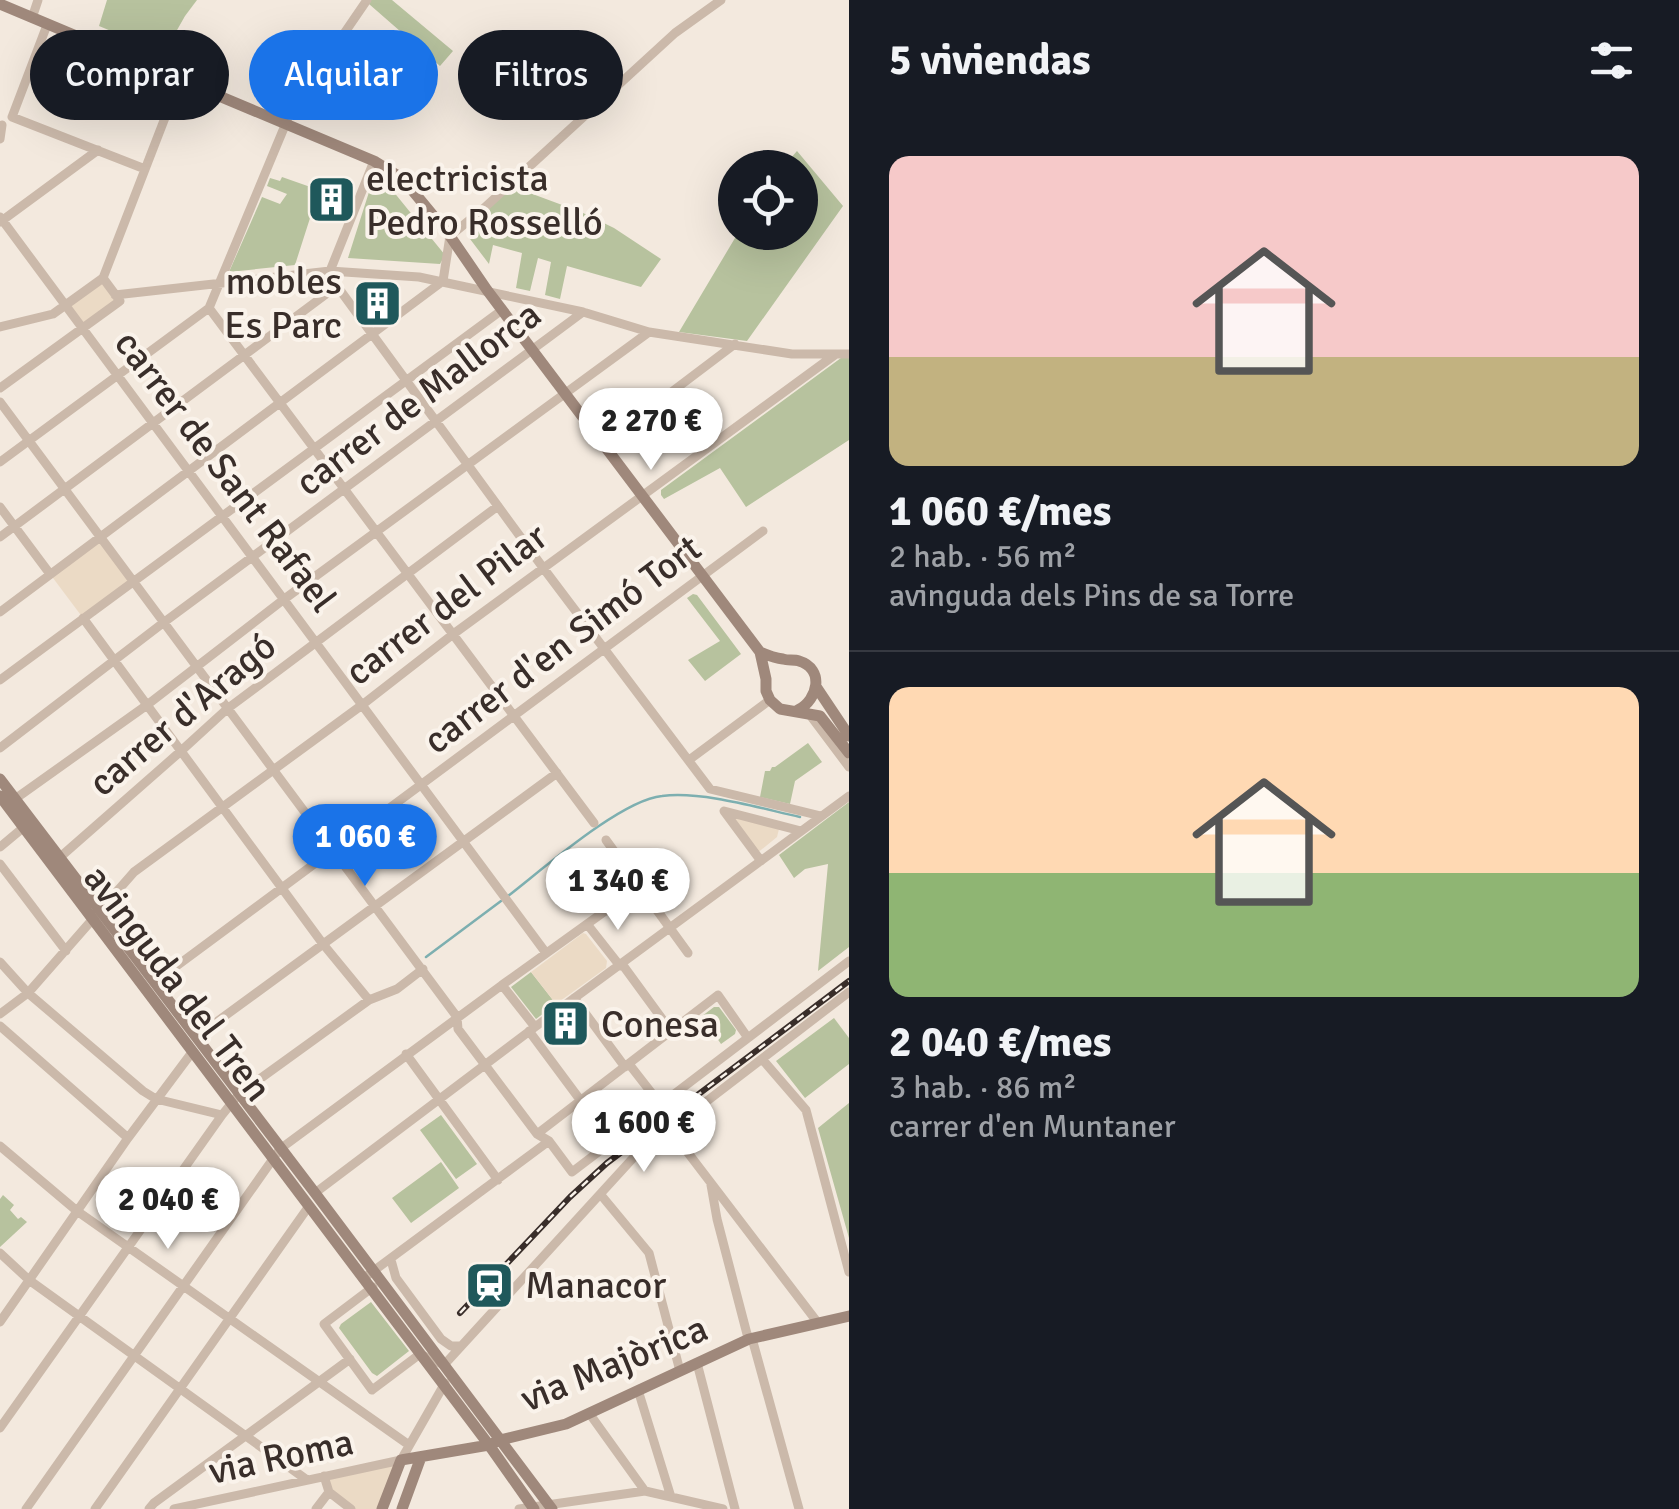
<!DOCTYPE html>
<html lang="es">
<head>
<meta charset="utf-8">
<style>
	body { margin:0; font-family:Signika,sans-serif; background:#20242c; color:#f1f3f6; height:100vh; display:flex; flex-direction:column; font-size:38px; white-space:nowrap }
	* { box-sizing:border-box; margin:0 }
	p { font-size:32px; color:#9ea1a6 }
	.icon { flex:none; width:55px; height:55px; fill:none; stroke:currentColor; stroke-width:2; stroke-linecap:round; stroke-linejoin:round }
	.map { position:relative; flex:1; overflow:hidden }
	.details { display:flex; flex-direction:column; background:#171b24; width:830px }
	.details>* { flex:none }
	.guide { position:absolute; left:30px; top:30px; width:668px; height:90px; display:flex; gap:20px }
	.buttons { position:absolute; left:718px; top:150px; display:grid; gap:20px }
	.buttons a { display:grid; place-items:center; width:100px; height:100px; border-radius:50%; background:#171b24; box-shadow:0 10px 40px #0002; font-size:50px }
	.price { position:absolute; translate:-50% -85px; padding:0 22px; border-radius:35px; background:#fff; color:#222; font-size:32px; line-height:65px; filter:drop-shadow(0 2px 5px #0008) }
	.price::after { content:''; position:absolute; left:50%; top:60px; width:30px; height:22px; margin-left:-15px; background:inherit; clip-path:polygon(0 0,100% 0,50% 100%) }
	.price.current { background:#1a73e8; color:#fff }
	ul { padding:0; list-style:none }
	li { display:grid; align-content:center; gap:20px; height:530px; padding:0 40px }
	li+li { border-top:2px solid #363941 }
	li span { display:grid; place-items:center; height:310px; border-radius:20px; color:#555 }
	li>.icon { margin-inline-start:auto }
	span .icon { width:180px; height:180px; fill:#fffc; stroke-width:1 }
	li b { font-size:42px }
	h2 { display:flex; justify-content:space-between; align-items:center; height:120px; padding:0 40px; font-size:42px }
	.pill { padding:0 35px; border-radius:45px; background:#171b24; box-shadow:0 10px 40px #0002; font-size:35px; line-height:90px }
	.pill.current { background:#1a73e8; color:#fff }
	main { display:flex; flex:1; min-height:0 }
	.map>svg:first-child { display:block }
	.green { fill:#b7c29e }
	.plaza { fill:#ebdac5 }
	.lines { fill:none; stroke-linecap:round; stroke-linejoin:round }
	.stream { stroke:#7dafb0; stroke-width:2.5 }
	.minor { stroke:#cbb9aa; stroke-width:9 }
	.secondary { stroke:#9f887b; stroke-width:11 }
	.rail-casing { stroke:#392e2a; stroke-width:6 }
	.rail { stroke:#faf3eb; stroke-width:2.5; stroke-dasharray:8; stroke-linecap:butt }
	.labels { text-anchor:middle; stroke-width:8; stroke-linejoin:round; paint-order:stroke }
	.poi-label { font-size:38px; fill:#392e2a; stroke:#faf3eb; text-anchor:start }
	.street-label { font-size:38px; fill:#392e2a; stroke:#faf3eb }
</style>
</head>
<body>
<main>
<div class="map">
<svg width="849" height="1509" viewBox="0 0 849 1509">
	<rect width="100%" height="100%" fill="#f3e9de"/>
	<!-- green -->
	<path class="green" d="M107,0H197L185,16L164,53L99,26Z
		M371,0H392L453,51L440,66L369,4Z
		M797,151L843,206L747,341L679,332L738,233L800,232V168L783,167Z
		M282,177L319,190L295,265L229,272L262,197L280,204L287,194L267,186L270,178L280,181Z
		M384,180L445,255L440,264L348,258L369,192Z
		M511,186L581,212L614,228L661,259L641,287L567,266L560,299L545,295L551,262L538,258L530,291L516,288L522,253L493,245L489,264L467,235L489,206Z
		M845,355H849V440L746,507L720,468L664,499L661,495V490Z
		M693,594L697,595L741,654L705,681L688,660L720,641L687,598Z
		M808,743L822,762L795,781L790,804L760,797L765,771H770L772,767H775Z
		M849,802V947L818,971L828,864L805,869L794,878L779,855Z
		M531,972L556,1004L536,1019L511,987Z
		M714,1007H719L736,1030L735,1034L721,1044L702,1016Z
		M834,1018L849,1038V1064L805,1098L776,1061Z
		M849,1103V1238L818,1128Z
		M441,1115L477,1164L456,1179L420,1130Z
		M441,1162L459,1188L411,1223L392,1198Z
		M3,1195L14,1205L10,1210L18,1219L21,1217L27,1222L0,1247V1199Z
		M371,1302L409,1351L377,1376L372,1373L339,1328L341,1324Z"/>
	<!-- plaza -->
	<path class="plaza" d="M103,278L120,301L82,328L65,305Z
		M100,538L133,581L83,618L50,574Z
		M724,811L779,829L777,837L756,854Z
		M583,933L586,934L607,961L606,968L556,1004L531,972Z
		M401,1460L382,1509H351L329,1492L324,1476Z"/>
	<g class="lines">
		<!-- stream -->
		<path class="stream" d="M508,896C543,869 621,800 662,796C703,791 759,808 800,817
			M426,957L501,901"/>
		<!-- minor -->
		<path class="minor" d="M367,0L291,111L209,308L594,823
			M32,18L38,0
			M12,117L145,169
			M12,117L47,25
			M0,139L2,125
			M374,161L330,271L337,286L544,569L710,789L821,816
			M0,217L546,953
			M0,222L98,150
			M103,278L180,79
			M443,281L450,236L483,209L675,33L721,0
			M115,295L330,271L419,277L583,312L649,332L792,354H849
			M0,327L53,314L103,278L120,301L0,388
			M0,402L457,1017L458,1029L537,1134
			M604,443L735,344
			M0,462L209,308
			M0,507L50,574
			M0,537L337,286
			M0,612L443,281
			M83,618L323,944L369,1000
			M0,680L502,310
			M810,715L849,767
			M0,748L163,623L583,312
			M689,760L770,700
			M15,799L147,705L283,600L649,332
			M606,840L688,953
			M0,847L24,827
			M58,859L181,751L227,709L498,506
			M761,861L724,811L801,831
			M0,864L66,951
			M587,924L620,966
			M0,962L28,993L143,1091L156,1099L222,1115
			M622,964L671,1031
			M155,982L763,531
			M574,998L625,1067
			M0,1014L28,993L134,872L362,705L452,635L836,354
			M0,1026L128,1138
			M535,1027L502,985L640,886
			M529,1031L581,1101
			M196,1037L557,773
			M748,1038L718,995L537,1134L549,1141L572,1172L849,961
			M406,1054L498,1180
			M762,1059L806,1110L849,1272
			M629,1064L661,1105
			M669,1128L818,1323
			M0,1146L77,1211L409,1445
			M711,1185L717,1219L747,1334L753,1342L799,1509
			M315,1193L535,1027L849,796
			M601,1195L649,1253L680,1371
			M0,1253L29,1280L307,1480
			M391,1260L396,1278L441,1339L451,1346H460
			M364,1278L549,1141
			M373,1287L324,1324L372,1390L420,1354L444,1365L634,1157L849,992
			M0,1322L128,1138L193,1051
			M697,1363L735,1509
			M638,1390L671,1497
			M589,1413L645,1491
			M0,1428L222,1115L239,1094L369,1000L397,989L423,969
			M324,1476L329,1492L351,1509
			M26,1509L280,1149L502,985
			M95,1509L309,1206
			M149,1509L154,1503L350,1359
			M174,1509L401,1460L445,1383
			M316,1509L329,1492
			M519,1509L645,1491L723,1509"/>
		<!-- secondary -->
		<path class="secondary" d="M0,4L374,161L403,179L450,236L487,290L760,652L766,679V691L770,700L780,709L820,716L849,753
			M760,652C767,655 775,658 783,659C788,661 794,659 799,661C825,669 818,700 798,710
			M817,688L849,736
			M0,779L315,1193L552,1509
			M0,796L489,1445L534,1509
			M382,1509L401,1460L489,1445L500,1440L566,1424L749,1339L849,1316
			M402,1509L421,1457"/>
		<defs>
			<path id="rail" d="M460,1313L570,1197L607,1163L849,981"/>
		</defs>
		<!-- rail casing -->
		<use href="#rail" class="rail-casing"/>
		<!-- rail -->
		<use href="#rail" class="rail"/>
	</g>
	<!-- icons -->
	<defs>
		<symbol id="building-square" viewBox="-11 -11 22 22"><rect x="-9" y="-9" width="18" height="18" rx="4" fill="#1f585b" stroke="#faf3eb"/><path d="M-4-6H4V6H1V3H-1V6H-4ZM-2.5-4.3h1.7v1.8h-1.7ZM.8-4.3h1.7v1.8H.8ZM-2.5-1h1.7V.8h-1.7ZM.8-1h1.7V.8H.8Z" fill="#fff"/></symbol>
		<symbol id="station-square" viewBox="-11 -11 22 22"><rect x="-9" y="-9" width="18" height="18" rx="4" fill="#1f585b" stroke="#faf3eb"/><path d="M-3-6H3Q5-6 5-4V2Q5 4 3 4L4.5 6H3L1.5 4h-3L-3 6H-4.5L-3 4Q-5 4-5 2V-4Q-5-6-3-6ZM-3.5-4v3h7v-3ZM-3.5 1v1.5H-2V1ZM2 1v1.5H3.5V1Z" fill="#fff"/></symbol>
	</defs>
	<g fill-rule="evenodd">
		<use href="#building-square" x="304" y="172" width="55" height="55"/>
		<use href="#building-square" x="350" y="276" width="55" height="55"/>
		<use href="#building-square" x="538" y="996" width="55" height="55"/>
		<use href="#station-square" x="462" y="1258" width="55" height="55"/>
	</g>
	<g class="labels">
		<!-- poi labels -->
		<g class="poi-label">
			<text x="366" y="191">electricista<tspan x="366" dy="44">Pedro Rosselló</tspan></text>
			<text x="342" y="294" text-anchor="end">mobles<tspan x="342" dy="44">Es Parc</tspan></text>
			<text x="601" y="1037">Conesa</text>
			<text x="525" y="1298">Manacor</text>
		</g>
		<!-- street labels -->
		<g class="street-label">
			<text transform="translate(418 398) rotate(-37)" y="13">carrer de Mallorca</text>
			<text transform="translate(226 471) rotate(53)" y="13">carrer de Sant Rafael</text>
			<text transform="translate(446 604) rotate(-37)" y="13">carrer del Pilar</text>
			<text transform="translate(562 644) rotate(-37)" y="13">carrer d'en Simó Tort</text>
			<text transform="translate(182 714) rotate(-40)" y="13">carrer d'Aragó</text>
			<text transform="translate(178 983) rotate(53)" y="13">avinguda del Tren</text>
			<text transform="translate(614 1363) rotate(-22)" y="13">via Majòrica</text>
			<text transform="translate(281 1456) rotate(-12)" y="13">via Roma</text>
		</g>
	</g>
</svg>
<div class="buttons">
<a><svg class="icon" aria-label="locate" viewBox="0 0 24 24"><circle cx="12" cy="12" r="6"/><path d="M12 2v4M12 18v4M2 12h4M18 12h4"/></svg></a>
</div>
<b class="price" style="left:651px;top:473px">2 270 €</b>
<b class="price current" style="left:365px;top:889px">1 060 €</b>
<b class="price" style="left:618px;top:933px">1 340 €</b>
<b class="price" style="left:644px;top:1175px">1 600 €</b>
<b class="price" style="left:168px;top:1252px">2 040 €</b>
<div class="guide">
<a class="pill">Comprar</a>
<a class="pill current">Alquilar</a>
<a class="pill">Filtros</a>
</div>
</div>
<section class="details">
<h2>5 viviendas<svg class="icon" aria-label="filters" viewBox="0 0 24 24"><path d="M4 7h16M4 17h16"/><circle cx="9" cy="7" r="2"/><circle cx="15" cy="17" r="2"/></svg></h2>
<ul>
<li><span style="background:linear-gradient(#f6c9c9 65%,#c2b280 0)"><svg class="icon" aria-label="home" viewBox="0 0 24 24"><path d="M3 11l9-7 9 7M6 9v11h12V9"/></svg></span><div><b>1 060 €/mes</b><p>2 hab. · 56 m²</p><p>avinguda dels Pins de sa Torre</p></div></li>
<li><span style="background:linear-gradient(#ffd9b3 60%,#8fb573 0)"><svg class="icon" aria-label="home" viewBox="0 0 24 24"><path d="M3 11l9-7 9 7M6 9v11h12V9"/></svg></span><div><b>2 040 €/mes</b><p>3 hab. · 86 m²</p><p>carrer d'en Muntaner</p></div></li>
</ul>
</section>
</main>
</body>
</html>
